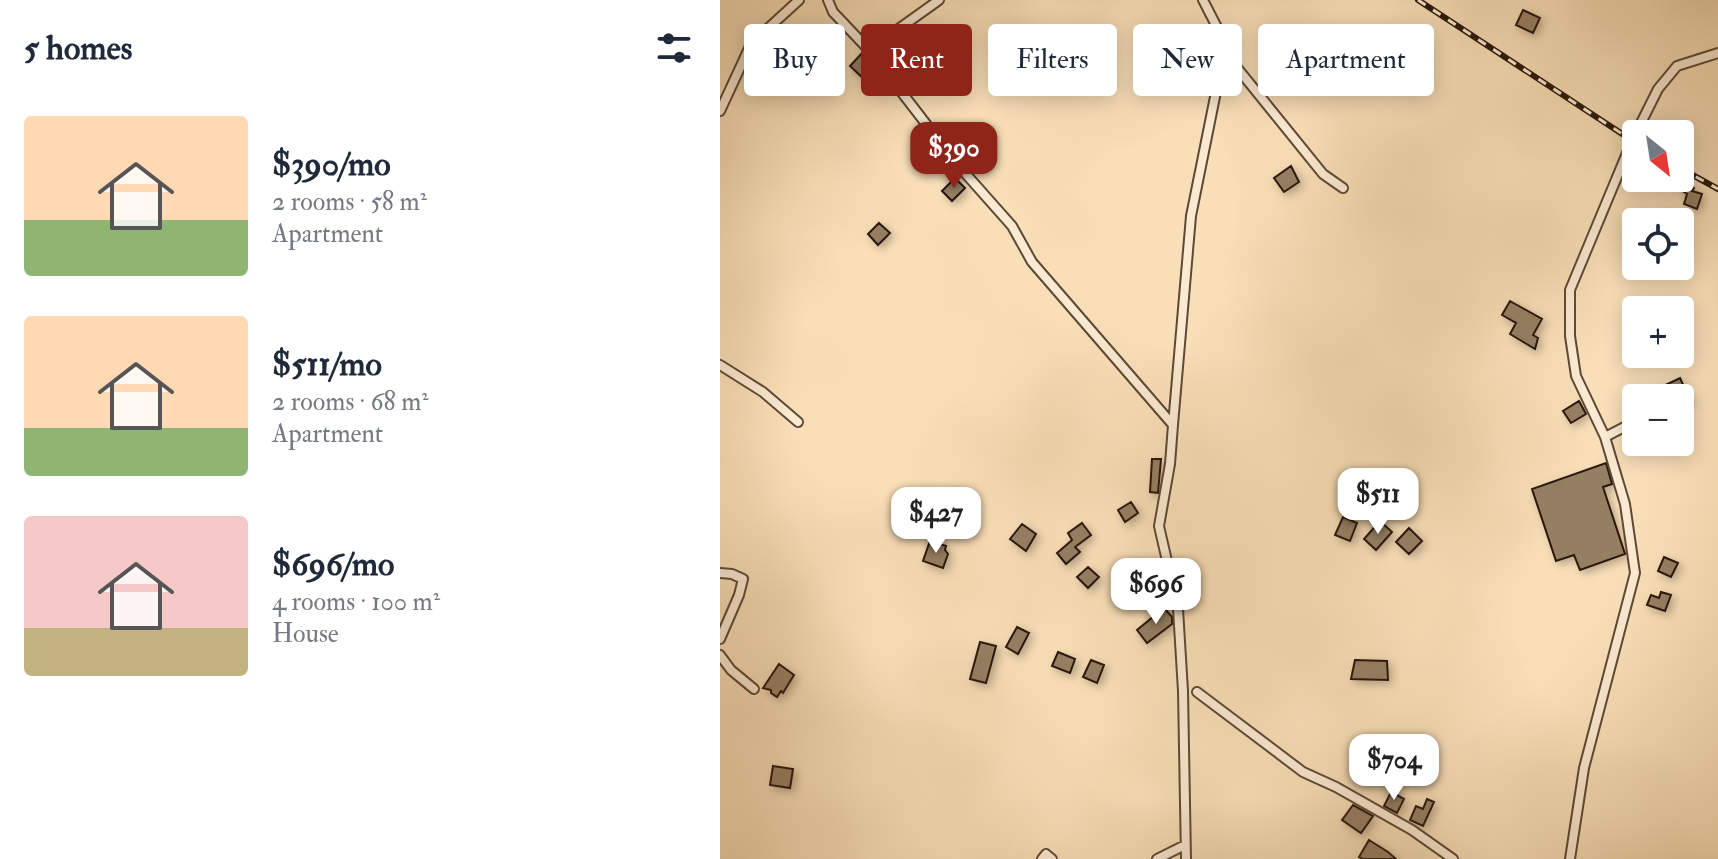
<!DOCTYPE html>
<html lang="en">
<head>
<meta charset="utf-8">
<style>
	body { margin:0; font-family:"IM FELL Double Pica",serif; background:#f2f2f3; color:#1f2937; height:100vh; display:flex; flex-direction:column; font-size:30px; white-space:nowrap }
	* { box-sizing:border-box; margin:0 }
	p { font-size:26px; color:#747a83 }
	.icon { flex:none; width:44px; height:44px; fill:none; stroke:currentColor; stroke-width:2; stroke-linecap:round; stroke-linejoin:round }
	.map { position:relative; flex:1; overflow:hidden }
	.details { display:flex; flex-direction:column; background:#fff; width:720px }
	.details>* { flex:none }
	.guide { position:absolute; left:24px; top:24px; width:760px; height:72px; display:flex; gap:16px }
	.needle { width:52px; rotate:150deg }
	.fabs { position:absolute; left:902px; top:120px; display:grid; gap:16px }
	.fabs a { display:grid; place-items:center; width:72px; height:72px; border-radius:8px; background:#fff; box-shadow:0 4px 20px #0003; font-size:40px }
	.price { position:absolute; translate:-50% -68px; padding:0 18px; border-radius:16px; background:#fff; color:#222; font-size:26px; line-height:52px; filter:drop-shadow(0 2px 4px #0008) }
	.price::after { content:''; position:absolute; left:50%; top:48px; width:24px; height:18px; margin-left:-12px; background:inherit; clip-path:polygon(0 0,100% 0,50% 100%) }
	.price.current { background:#8f2418; color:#fff }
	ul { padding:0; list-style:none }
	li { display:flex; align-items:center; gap:24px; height:200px; padding:0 24px }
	li span { display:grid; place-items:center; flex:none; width:224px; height:160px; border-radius:8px; color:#555 }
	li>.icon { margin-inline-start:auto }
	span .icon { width:96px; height:96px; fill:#fffc; stroke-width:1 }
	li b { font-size:34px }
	h2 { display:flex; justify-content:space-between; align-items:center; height:96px; padding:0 24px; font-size:34px }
	.chip { padding:0 28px; border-radius:8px; background:#fff; box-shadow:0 4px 20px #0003; font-size:28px; line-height:72px }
	.chip.current { background:#8f2418; color:#fff }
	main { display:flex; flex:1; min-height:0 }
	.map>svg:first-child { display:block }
	.building { fill:#957f64; stroke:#291709; stroke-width:2; filter:url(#shadow) }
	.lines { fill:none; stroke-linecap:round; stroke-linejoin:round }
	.street-casing { stroke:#5d4935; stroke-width:12 }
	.street { stroke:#fbead1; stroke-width:8 }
	.rail-casing { stroke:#291709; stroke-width:6 }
	.rail { stroke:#fbead1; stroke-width:3; stroke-dasharray:9; stroke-linecap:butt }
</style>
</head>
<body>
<main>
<section class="details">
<h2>5 homes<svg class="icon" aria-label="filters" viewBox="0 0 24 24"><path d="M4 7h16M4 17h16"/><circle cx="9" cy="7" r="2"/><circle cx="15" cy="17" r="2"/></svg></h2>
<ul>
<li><span style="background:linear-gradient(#ffd9b3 65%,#8fb573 0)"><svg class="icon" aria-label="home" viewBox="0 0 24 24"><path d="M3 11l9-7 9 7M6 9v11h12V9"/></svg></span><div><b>$390/mo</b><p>2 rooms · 58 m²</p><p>Apartment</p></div></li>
<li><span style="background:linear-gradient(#ffd9b3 70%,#8fb573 0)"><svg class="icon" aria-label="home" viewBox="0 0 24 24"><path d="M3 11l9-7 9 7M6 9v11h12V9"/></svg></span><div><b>$511/mo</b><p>2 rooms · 68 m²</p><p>Apartment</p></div></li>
<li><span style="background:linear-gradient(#f6c9c9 70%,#c2b280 0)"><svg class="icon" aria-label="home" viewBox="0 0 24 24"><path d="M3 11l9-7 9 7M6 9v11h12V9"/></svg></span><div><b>$696/mo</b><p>4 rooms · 100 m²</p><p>House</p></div></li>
</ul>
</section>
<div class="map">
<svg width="998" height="859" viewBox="0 0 998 859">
	<defs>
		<filter id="shadow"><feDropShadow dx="3.5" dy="3.5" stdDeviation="4" flood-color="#0004"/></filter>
	</defs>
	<rect width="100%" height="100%" fill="#f9dfb8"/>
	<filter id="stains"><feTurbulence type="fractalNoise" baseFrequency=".0025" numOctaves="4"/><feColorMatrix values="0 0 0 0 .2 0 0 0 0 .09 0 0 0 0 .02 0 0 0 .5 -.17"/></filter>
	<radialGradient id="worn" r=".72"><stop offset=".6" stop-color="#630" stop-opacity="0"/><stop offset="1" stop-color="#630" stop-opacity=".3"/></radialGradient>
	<!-- building -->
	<path class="building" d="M803,10L820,18L813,33L796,25Z
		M142,53L157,71L147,82L130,66Z
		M571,166L579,182L564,192L554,178Z
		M235,178L245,188L232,201L222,191Z
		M963,182L974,188L972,191L982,194L977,209L964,204L967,194L959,189Z
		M159,223L170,233L158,245L148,234Z
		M790,301L822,319L813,335L818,338L815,349L790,334L796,323L782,315Z
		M960,378L970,400L963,404L960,398H941L937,389Z
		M859,401L866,414L851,423L843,411Z
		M432,459H441L438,493L430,492Z
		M886,463L892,484L883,487L905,554L860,570L854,555L836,561L812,489Z
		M411,502L418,513L405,522L398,510Z
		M623,517L637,523L630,541L615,535Z
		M660,521L672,532L656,550L644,539Z
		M362,523L371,535L355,547L360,552L346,564L337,553L352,540L348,533Z
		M302,524L316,534L306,551L290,539Z
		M689,528L702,541L689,554L676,542Z
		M210,541L226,546L225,550L228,554L223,568L203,561Z
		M944,557L958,563L951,577L938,571Z
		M368,567L379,577L368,588L357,577Z
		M941,592L951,595L945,611L927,605L931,595L939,598Z
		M444,608L452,617V624L427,643L417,630Z
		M297,627L309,633L298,654L286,647Z
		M260,642L276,646L266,683L250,679Z
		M338,652L355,659L350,673L332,666Z
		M371,660L384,665L377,683L363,677Z
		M635,660L667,661L668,680L631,679Z
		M59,664L74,675L63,693L61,691L57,697L51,693V690L43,688Z
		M53,766L73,769L70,788L50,785Z
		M671,792L684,799L677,813L664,806Z
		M707,799L714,802L703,826L690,820L696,806L703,809Z
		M633,805L653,816L641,833L622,820Z
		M649,840L668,852L676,859H643L639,857Z"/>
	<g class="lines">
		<defs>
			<path id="street" d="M108,0L113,12L149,50L237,164L292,226L312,262L453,425L450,464L439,526L458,609L463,691L466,859
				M149,50L219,0
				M503,57L514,64L603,174L623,188
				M0,111L31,44L79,0
				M0,365L43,392L78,422
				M453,425L471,216L503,57L501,35L483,0
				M885,437L916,421
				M0,573L12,574L23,579L19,595L0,639
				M0,655L11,670L34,689
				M477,692L583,772L616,787L692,830L733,859
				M322,859L326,854L332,859
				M437,859L465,845
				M850,859L864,768L915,573L905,504L885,437L856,376L850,336V290L912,141L938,89L957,66L998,53"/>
		</defs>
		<!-- street casing -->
		<use href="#street" class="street-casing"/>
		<!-- street -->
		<use href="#street" class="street"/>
		<defs>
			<path id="rail" d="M698,0L916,143
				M960,168L998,189"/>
		</defs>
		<!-- rail casing -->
		<use href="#rail" class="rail-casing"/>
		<!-- rail -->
		<use href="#rail" class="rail"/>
	</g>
	<rect width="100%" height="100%" filter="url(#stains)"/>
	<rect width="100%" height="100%" fill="url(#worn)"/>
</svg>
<div class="fabs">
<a><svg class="needle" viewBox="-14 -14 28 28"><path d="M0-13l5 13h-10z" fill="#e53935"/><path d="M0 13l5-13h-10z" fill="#747a83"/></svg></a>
<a><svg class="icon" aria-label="locate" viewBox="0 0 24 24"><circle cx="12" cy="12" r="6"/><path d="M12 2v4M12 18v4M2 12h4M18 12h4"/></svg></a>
<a>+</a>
<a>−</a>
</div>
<b class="price current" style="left:234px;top:190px">$390</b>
<b class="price" style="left:658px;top:536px">$511</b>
<b class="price" style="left:216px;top:555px">$427</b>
<b class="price" style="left:436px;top:626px">$696</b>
<b class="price" style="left:674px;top:802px">$704</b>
<div class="guide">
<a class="chip">Buy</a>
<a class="chip current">Rent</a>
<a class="chip">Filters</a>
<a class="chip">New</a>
<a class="chip">Apartment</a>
</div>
</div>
</main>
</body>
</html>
